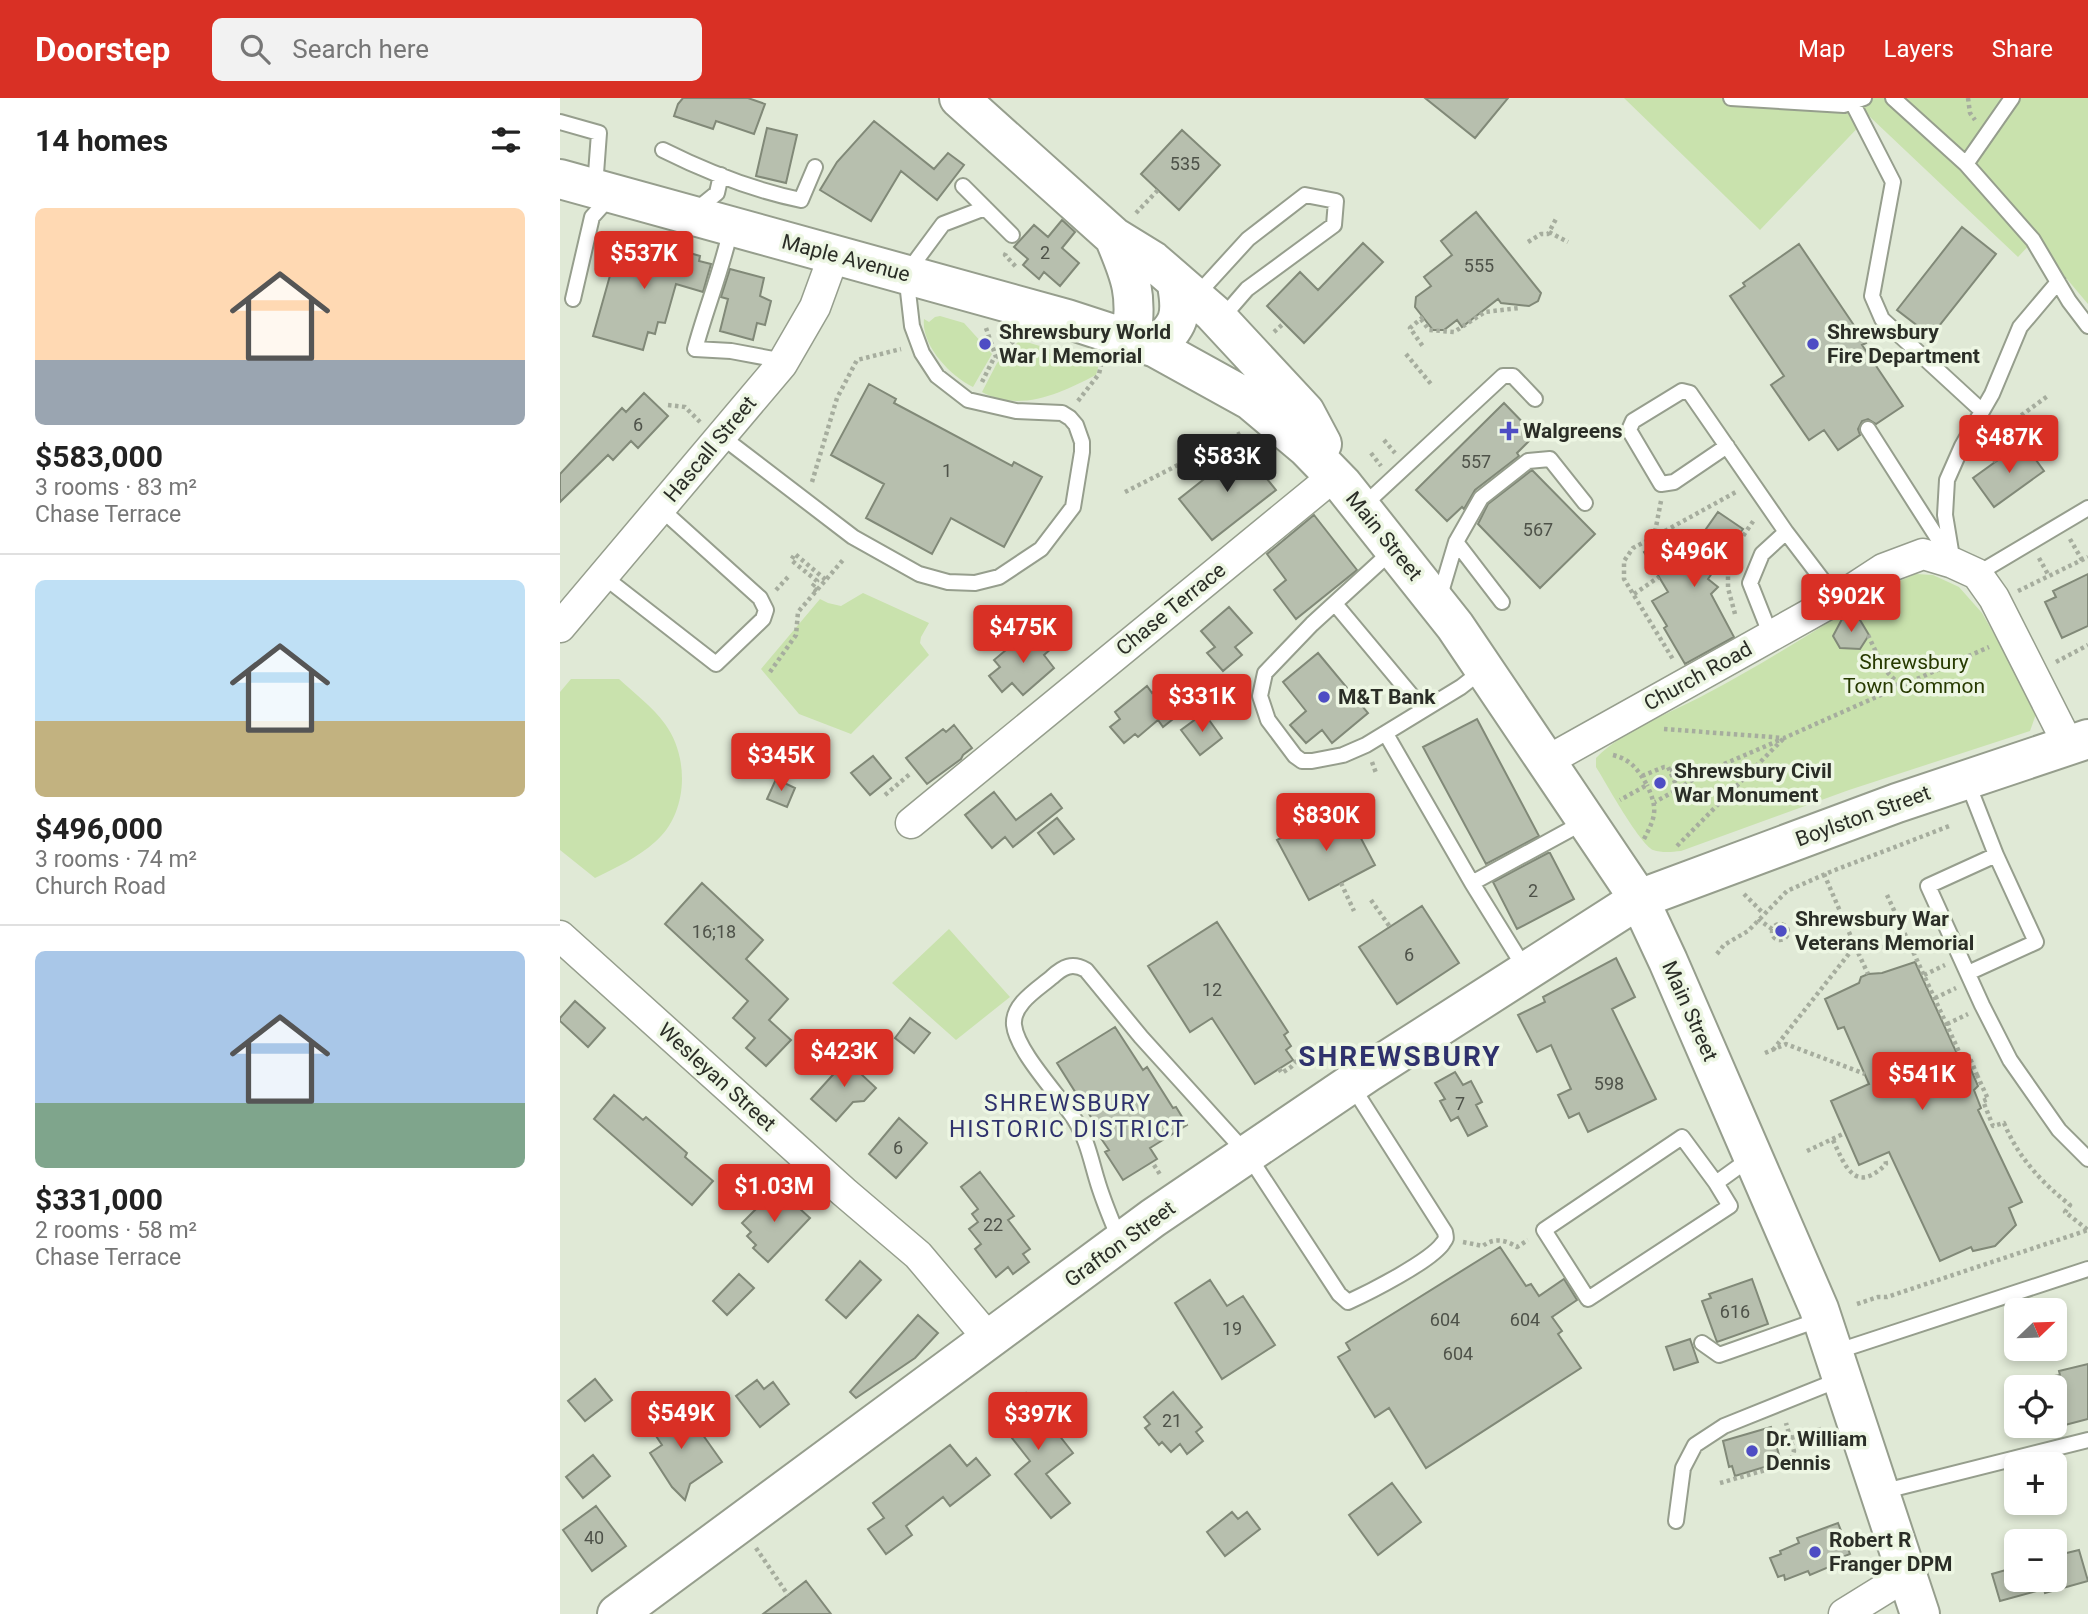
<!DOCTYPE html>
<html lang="en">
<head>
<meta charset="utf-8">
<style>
	body { margin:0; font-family:Roboto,sans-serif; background:#f2f2f2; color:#222; height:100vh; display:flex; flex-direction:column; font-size:26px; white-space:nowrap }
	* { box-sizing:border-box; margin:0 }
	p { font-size:23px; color:#767676 }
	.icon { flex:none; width:38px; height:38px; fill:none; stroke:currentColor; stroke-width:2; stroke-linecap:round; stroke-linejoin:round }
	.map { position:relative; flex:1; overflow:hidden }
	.drawer { display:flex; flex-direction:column; background:#fff; width:560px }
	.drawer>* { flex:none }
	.needle { width:46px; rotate:67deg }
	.buttons { position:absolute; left:1444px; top:1200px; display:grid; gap:14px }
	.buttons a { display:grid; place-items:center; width:63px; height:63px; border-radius:10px; background:#fff; box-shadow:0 4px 10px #0003; font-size:35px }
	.price { position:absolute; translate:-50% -60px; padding:0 16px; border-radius:7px; background:#d93025; color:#fff; font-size:23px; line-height:46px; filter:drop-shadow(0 2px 4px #0008) }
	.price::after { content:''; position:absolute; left:50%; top:42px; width:21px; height:16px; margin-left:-10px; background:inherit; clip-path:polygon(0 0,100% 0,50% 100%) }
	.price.current { background:#222; color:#fff }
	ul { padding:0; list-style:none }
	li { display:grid; align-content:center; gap:14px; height:371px; padding:0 35px }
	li+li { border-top:2px solid #e0e0e0 }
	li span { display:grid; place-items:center; height:217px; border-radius:10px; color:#555 }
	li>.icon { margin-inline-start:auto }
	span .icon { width:126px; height:126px; fill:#fffc; stroke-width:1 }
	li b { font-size:30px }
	h2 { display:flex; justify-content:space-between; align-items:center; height:84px; padding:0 35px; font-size:30px }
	header { display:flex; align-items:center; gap:42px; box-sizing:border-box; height:98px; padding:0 35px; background:#d93025; color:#fff }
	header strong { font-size:33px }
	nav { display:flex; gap:38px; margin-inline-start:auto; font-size:24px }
	.search { width:490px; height:63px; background:#f2f2f2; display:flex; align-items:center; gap:18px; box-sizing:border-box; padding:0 24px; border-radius:10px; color:#767676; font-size:26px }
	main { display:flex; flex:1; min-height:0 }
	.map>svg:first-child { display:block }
	.green { fill:#c9e2ad }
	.building { fill:#b7bfae; stroke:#818978; stroke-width:2 }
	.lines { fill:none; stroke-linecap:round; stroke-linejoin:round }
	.service-casing { stroke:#969e8d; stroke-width:18 }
	.minor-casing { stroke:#969e8d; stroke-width:33 }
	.secondary-casing { stroke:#969e8d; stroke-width:42 }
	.primary-casing { stroke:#969e8d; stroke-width:42 }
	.path { stroke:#a6ad9e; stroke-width:4.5; stroke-dasharray:3.5 3.5; stroke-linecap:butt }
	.service { stroke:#fff; stroke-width:14 }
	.minor { stroke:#fff; stroke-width:30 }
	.secondary { stroke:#fff; stroke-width:38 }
	.primary { stroke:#fff; stroke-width:38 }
	.poi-dot { fill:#4e4dc4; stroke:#edf6e3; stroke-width:2.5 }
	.labels { text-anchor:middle; stroke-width:7; stroke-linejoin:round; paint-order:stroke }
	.number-label { font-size:18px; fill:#4e5249 }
	.street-label { font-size:21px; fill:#2b2e27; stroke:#edf6e3 }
	.poi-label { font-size:21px; font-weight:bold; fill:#2b2e27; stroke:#edf6e3; text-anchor:start }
	.park-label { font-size:21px; fill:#273a01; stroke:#edf6e3 }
	.neighbourhood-label { font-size:23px; letter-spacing:2px; fill:#2f326d; stroke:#edf6e3 }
	.district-label { font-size:28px; font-weight:bold; letter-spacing:2px; fill:#2f326d; stroke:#edf6e3 }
</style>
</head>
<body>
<header>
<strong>Doorstep</strong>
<div class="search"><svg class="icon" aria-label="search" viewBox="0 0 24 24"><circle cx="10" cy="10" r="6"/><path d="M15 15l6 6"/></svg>Search here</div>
<nav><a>Map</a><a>Layers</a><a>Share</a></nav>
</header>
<main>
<section class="drawer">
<h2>14 homes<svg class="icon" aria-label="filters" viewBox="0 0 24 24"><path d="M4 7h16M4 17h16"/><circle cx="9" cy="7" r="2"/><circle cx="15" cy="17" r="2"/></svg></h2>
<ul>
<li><span style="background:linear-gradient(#ffd9b3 70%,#9aa5b1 0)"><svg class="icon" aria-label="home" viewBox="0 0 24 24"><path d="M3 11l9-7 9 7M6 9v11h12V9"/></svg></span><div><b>$583,000</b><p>3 rooms · 83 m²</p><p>Chase Terrace</p></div></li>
<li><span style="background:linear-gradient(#bfe0f5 65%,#c2b280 0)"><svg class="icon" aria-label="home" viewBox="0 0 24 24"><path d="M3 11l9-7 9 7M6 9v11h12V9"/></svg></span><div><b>$496,000</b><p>3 rooms · 74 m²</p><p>Church Road</p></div></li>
<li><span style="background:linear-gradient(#a9c7e8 70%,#7fa58c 0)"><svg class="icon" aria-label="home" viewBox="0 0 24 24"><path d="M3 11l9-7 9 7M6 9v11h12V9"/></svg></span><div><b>$331,000</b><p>2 rooms · 58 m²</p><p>Chase Terrace</p></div></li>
</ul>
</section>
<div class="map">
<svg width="1528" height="1516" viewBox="0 0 1528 1516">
	<rect width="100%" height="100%" fill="#e0e9d6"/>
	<!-- green -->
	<path class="green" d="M1064,0H1528V206L1474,142L1458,159L1309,18L1200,132Z
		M380,218L404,225L432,256L413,289C390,278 361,247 364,221L369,224L375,219Z
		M460,242L539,266L536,277C501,295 460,315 422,294L437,265Z
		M1356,476L1373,477L1399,489L1422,515L1467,594L1476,616L1470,633L1289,692L1121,753C1111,754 1102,755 1093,752C1079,745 1046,685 1036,669V660C1066,630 1109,616 1146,596C1209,563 1269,523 1330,487Z
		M303,495L369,525L361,539L360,545L369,557L291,636L239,616L201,571L260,501L268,505L281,508Z
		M11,581H59C74,595 93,609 105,626C130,660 128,716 95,744C77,760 57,769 35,780L0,752V594Z
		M389,831L450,899L396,942L332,885Z"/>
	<!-- building -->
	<path class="building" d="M123,0H188L205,6L194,36L156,23L153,31L114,18L118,6Z
		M865,0H948L915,40Z
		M314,23L374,71L388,55L404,67L377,102L341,73L311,123L260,92L277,64Z
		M207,30L237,37L226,85L196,78Z
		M622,32L660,67L619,112L581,76Z
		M916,114L981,195L978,203L969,208L941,205L938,201L902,229L897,222L884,232H873L855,209L856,199L871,188L864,179L892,157L881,143Z
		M502,122L515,134L502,150L519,165L500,188L484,174L479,181L463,167L468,161L454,149L474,127L488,139Z
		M1402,129L1436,156L1371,238L1337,212Z
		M89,143L140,158L139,163L151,166L143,194L116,186L105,225L98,224L95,236L88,234L83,252L33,238L51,174L36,170L42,150L84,162Z
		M803,145L823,164L744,245L707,208L740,174L758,192Z
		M1239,146L1306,245L1302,247L1343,308L1316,326L1308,321L1302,323L1298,331L1300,337L1278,352L1264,332L1249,342L1211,287L1224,278L1170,198L1185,188L1183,185Z
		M170,171L204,180L200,198L211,203L205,227L197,225L193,242L160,233L168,201L161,199Z
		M309,286L336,301L334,305L452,368L454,364L482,379L444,449L391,420L372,456L306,420L324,386L271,357Z
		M84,295L108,318L78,350L71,343L53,362L48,357L0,404V376L62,310L66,314Z
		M944,305L975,337L957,355L959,358L915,392L904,411L902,409L887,423L856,392Z
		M1463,344L1484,373L1434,409L1413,380Z
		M682,350L716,392L652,442L619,401L653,374V367H661Z
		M972,372L1035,436L980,490L918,426L928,406Z
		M1158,414L1183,431L1148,481L1158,489L1151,496L1174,539L1125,566L1104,530L1107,528L1092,503L1108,494L1084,454L1109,438L1124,462Z
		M754,417L797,472L736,521L714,492L726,482L707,456Z
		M1528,476V528L1502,540L1485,504L1496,499L1493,493Z
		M669,509L692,535L675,549L682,557L663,573L647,555L655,549L641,533Z
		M1282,521L1300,522L1309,537L1300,551L1280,550L1273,538Z
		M465,536L471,543L479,537L491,551L484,557L494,570L463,597L452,585L442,594L429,578L440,569L434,562Z
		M758,555L808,615L772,645L762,632L746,645L730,627L746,613L723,584Z
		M601,587L623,613L603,629L598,622L578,639L575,636L564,645L550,629L560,621L555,614L587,588L592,595Z
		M644,615L662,640L640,657L621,632Z
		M917,621L979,738L926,766L863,649Z
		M394,627L412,650L403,657L401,661L367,686L346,660L383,631L386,634Z
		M313,658L331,680L310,697L291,675Z
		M216,681L235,690L227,709L207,701Z
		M434,694L456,722L491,696L502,710L453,749L445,739L432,750L405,717Z
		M784,708L815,767L749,802L717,742Z
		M497,720L514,741L494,756L478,735Z
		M988,755H990L1014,801L957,831L933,784Z
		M142,785L203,842L186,861L228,901L209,922L231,942L206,968L186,950L195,940L173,920L188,903L105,826Z
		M862,808L899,865L837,906L799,849Z
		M657,824L728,934L724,937L731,948L726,952L733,962L695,986L652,920L630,934L588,868Z
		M1056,860L1075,899L1052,911L1096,1001L1028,1034L1019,1015L1009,1020L998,997L1011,991L991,947L977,954L958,917L985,904L983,899Z
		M1355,864L1403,969L1409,967L1418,988L1414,992L1421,1010L1418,1012L1462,1104L1449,1110L1456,1127L1435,1148L1413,1153L1411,1149L1380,1163L1329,1054L1299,1067L1271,1003L1309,986L1284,929L1278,931L1265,901L1299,885L1301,879L1308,876L1322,875Z
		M15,903L45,930L28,949L0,923V920Z
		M350,920L370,935L354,955L335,940Z
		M555,929L583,972L587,969L613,1010L616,1009L627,1027L590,1050L597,1061L563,1082L545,1054L549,1052L538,1036L541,1035L497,965Z
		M290,958L305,971L301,976L316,990L304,1003L293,1004L276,1023L251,1001Z
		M895,974L903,987L911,983L922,1004L916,1007L927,1028L908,1038L898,1019L891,1023L880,1003L885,1001L875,985Z
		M54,997L83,1022L86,1019L127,1055L125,1059L153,1083L132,1107L34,1021Z
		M339,1020L367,1045L336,1080L309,1056Z
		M420,1074L454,1118L448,1122L470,1151L463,1156L469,1164L453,1176L448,1169L436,1179L415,1151L421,1146L409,1131L418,1124L412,1116L418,1111L401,1089Z
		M217,1090L250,1120L208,1164L193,1150L196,1147L187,1138L191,1134L182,1125Z
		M940,1149L966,1188L971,1186L979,1198L1004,1181L1017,1202L992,1219L1002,1233L998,1236L1021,1270L866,1370L829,1310L815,1319L778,1259L790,1252L786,1245Z
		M300,1163L321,1182L286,1220L266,1202Z
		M179,1176L194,1190L167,1217L153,1203Z
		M1192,1181L1208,1226L1157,1244L1142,1203L1151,1200L1149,1196Z
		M650,1182L667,1208L683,1198L715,1247L662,1281L615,1205Z
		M358,1217L378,1235L355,1260L296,1300L290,1294Z
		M1130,1241L1138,1264L1114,1272L1106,1249Z
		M1528,1266V1321L1505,1327L1494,1278L1500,1277L1499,1273Z
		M35,1281L52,1302L25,1323L8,1303Z
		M197,1282L204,1291L213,1284L229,1306L200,1329L176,1298Z
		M613,1294L642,1329L636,1334L643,1343L627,1356L620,1346L611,1354L602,1344L599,1347L585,1330L590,1326L584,1319Z
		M466,1295L513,1355L486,1376L510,1405L491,1420L455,1376L470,1363L448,1335L451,1332L439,1317Z
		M109,1306L124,1329L133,1323L162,1364L130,1386L125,1402L112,1389L90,1355L102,1347L86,1323Z
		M1211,1329L1221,1364L1175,1378L1172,1368L1169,1369L1163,1343Z
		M390,1347L407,1368L416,1360L430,1377L390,1408L383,1399L346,1428L352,1437L326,1456L308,1431L324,1420L313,1405Z
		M33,1357L50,1378L23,1400L6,1379Z
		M832,1385L861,1424L818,1457L789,1417Z
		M36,1408L66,1448L32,1473L3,1432Z
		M672,1414L678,1421L687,1414L700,1431L665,1458L647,1434Z
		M1278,1425L1290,1456L1268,1465L1269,1469L1250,1477L1248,1473L1225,1482L1224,1477L1218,1479L1210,1460L1221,1456L1220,1453L1239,1445L1237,1440Z
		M1519,1452L1528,1483L1485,1495L1484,1491L1440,1503L1432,1476L1456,1469V1482H1494V1458Z
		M246,1483L271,1516H203L228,1497Z"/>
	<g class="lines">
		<defs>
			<path id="service" d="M1171,0L1284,7L1304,0
				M1333,0L1406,66
				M1452,0L1406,66L1473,142L1509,203L1528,228
				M1292,4L1333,84L1312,198L1322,221L1422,313
				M0,24L39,35L35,89
				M103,52C147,74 193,92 241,102L255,69
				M403,88L452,137
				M136,112L157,95L161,77
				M171,130C162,172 146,210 135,251L171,253L224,263
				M635,199L688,141L745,97L776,103L774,127L687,191L661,221
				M13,201L32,119L50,99
				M1308,331L1389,458
				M161,338L293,439L359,476L388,484L415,485L439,479L481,451L513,409L522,354V344L516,327L510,320L502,315L456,313L408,302L377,278L362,255L352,228L346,176L383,126L425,110
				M1167,348L1114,384L1101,386L1069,332L1073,323L1122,293L1130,295L1226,434
				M803,408L943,278H953L975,301
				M896,444L942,504
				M833,452L752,526L705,575L700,598L708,622L735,658L742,663H752L783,657L806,647L901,589L924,571
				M1393,465L1385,417L1387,382L1402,348L1432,296L1460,229L1498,184
				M1417,476L1528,410
				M43,478L156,566L203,521L206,512L200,500L100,410
				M879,501L896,444L921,400L968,363L990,361L1025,405
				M776,507L862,610
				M1211,538L1190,485L1202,456L1226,434L1277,501
				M826,636L912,785L966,872
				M1407,683L1436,757
				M912,785L1024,724
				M1408,875L1476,844L1436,757L1368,788L1422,907L1450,962L1499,1032L1528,1061
				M1156,1085L1170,1108L1028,1201L984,1132L1122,1039L1156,1085L1192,1059
				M560,1143C552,1123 543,1103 537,1082C531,1062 527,1041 515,1022C500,998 457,954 454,927C452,906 478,891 492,879C503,869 512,864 526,872L581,939L688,1057L779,1196L788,1204C810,1194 871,1163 883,1145C887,1140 886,1140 885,1134L792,988
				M1142,1245L1159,1257L1261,1221
				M1275,1254L1528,1171
				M1321,1394L1528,1342
				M1116,1423L1123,1370L1135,1347L1164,1328L1281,1281"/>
			<path id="minor" d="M0,529L222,266L255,209L274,157
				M987,663L1277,501L1323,471L1363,456L1393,465L1417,476L1434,500L1509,648
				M351,725L774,378
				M0,838L284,1094L358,1157L429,1241
				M1284,1516L1347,1477"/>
			<path id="secondary" d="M399,0L554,139L593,163L653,215L745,314L762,346
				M0,81L507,221L596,250L690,302L747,350L783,387L895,528L1079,801L1108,863L1259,1211L1360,1516
				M554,139C571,179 578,197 571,241
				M596,250C618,226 623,221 617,187"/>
			<path id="primary" d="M57,1516L593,1120L807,975L1079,801L1337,705L1528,641"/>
		</defs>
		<!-- service casing -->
		<use href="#service" class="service-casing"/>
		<!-- minor casing -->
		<use href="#minor" class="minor-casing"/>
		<!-- secondary casing -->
		<use href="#secondary" class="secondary-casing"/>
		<!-- primary casing -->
		<use href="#primary" class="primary-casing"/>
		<!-- path -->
		<path class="path" d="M1408,0L1410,15L1415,22
			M576,115L598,92
			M989,134L1008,144
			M968,144L981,136H988L996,121
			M446,155L445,157L457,170
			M863,219L850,230L864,250
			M861,221L869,232L894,234L925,214L959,210
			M426,230L436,259
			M714,234L724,225
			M846,256L871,286
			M422,284L433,262L457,240
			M518,303L539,276L542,263
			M108,307L125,309L140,324
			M824,342L835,355
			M811,355L821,368
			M1436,364L1428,354L1444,330L1489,297
			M252,384L277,300L297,262L341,251
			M565,394L681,335
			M1101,403L1094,439L1176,394
			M1094,439L1073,450L1064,463V481L1114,563
			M1510,441L1522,462
			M1479,460L1489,478
			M216,492L228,479
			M257,493L252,489L257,483L231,462L235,456L266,482
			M1458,493L1528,459
			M1074,496L1099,479
			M1175,516L1168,490V460L1194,422
			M1308,537L1324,571L1335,582L1338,589
			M1496,564L1528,547
			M210,574L236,537L238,514L283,462
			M1104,631L1224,640L1429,549
			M1053,657C1072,662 1078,672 1087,687L1060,702
			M812,664L816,675
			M1110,672L1143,675L1220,642
			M1082,678L1104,669H1108L1118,691L1095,704
			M1118,691L1142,676
			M325,697L351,675
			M1084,741C1096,718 1098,711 1087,687
			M1117,748L1223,641
			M1264,776L1295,848L1352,850
			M781,785L794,813
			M1184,796L1203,815
			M1327,797L1401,958H1409L1417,977L1414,978
			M811,802L830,829
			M1198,821L1212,831
			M1212 834a8 8 0 1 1 16 0a8 8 0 1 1-16 0Z
			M1157,856L1164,847L1188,833L1227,793L1270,774L1392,727
			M1364,877L1385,867
			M1375,900L1396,890
			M1387,926L1408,916
			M1213,952L1295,848L1308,876
			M1205,955L1226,946L1305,976
			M719,971L722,975L731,969L749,949
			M1417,977L1428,1001L1423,1003L1433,1028L1444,1025C1458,1059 1481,1084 1510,1107L1505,1114L1528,1132
			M1273,1042C1285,1068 1295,1097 1326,1066L1325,1060
			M1247,1053L1285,1035
			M594,1067L601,1078
			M903,1144L923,1148C934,1139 946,1142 957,1149L968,1142
			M1297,1206L1318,1199H1327L1528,1132
			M1494,1303L1499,1302
			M1231,1340L1264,1330
			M1160,1385L1230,1365L1234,1353L1226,1325
			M196,1450L228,1497"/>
		<!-- service -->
		<use href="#service" class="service"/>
		<!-- minor -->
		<use href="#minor" class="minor"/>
		<!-- secondary -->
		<use href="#secondary" class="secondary"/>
		<!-- primary -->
		<use href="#primary" class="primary"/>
	</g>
	<!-- markers -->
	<g class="poi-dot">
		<circle cx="425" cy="246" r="7"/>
		<circle cx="1253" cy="246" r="7"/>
		<path d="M945.5 322.5h7v7h7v7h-7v7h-7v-7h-7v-7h7z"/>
		<circle cx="764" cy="599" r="7"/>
		<circle cx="1100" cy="685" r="7"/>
		<circle cx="1221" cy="833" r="7"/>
		<circle cx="1192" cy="1353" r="7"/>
		<circle cx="1255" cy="1454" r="7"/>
	</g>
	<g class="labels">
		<!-- number labels -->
		<g class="number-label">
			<text x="625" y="72">535</text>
			<text x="485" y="161">2</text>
			<text x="919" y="174">555</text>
			<text x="78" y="333">6</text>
			<text x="916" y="370">557</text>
			<text x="387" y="379">1</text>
			<text x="978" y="438">567</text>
			<text x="973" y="799">2</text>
			<text x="154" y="840">16;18</text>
			<text x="849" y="863">6</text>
			<text x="652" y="898">12</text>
			<text x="1049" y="992">598</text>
			<text x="900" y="1012">7</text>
			<text x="338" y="1056">6</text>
			<text x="433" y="1133">22</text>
			<text x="1175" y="1220">616</text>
			<text x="885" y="1228">604</text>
			<text x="965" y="1228">604</text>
			<text x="672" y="1237">19</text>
			<text x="898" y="1262">604</text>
			<text x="612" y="1329">21</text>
			<text x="34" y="1446">40</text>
		</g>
		<!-- street labels -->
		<g class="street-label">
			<text transform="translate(286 160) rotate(15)" y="7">Maple Avenue</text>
			<text transform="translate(150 351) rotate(-50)" y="7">Hascall Street</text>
			<text transform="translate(824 438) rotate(51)" y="7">Main Street</text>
			<text transform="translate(611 511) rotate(-39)" y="7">Chase Terrace</text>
			<text transform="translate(1138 578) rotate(-29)" y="7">Church Road</text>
			<text transform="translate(1303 718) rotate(-20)" y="7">Boylston Street</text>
			<text transform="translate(1130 913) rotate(66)" y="7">Main Street</text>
			<text transform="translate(157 979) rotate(42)" y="7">Wesleyan Street</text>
			<text transform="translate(560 1146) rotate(-36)" y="7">Grafton Street</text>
		</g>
		<!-- poi labels -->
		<g class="poi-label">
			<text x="439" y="241">Shrewsbury World<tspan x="439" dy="24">War I Memorial</tspan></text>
			<text x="1267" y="241">Shrewsbury<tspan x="1267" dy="24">Fire Department</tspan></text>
			<text x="963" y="340">Walgreens</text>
			<text x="778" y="606">M&amp;T Bank</text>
			<text x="1114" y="680">Shrewsbury Civil<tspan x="1114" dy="24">War Monument</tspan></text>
			<text x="1235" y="828">Shrewsbury War<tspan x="1235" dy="24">Veterans Memorial</tspan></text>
			<text x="1206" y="1348">Dr. William<tspan x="1206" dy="24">Dennis</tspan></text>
			<text x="1269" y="1449">Robert R<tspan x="1269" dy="24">Franger DPM</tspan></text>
		</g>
		<!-- park labels -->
		<g class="park-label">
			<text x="1354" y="571">Shrewsbury<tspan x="1354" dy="24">Town Common</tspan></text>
		</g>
		<!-- neighbourhood labels -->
		<g class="neighbourhood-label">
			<text x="508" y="1013">SHREWSBURY<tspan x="508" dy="26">HISTORIC DISTRICT</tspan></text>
		</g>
		<!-- district labels -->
		<g class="district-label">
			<text x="840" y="968">SHREWSBURY</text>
		</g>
	</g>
</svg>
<div class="buttons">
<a><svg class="needle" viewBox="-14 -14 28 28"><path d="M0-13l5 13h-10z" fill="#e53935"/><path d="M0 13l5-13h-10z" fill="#767676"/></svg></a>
<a><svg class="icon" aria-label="locate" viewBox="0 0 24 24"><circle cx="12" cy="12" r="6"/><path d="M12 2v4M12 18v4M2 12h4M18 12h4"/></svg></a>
<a>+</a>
<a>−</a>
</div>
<b class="price" style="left:84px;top:193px">$537K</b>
<b class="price" style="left:1449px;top:377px">$487K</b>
<b class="price current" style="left:667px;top:396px">$583K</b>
<b class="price" style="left:1134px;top:491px">$496K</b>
<b class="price" style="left:1291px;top:536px">$902K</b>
<b class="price" style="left:463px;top:567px">$475K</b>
<b class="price" style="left:642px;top:636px">$331K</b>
<b class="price" style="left:221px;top:695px">$345K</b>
<b class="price" style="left:766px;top:755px">$830K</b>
<b class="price" style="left:284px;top:991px">$423K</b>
<b class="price" style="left:1362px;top:1014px">$541K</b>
<b class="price" style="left:214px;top:1126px">$1.03M</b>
<b class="price" style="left:121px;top:1353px">$549K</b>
<b class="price" style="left:478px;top:1354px">$397K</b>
</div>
</main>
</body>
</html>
